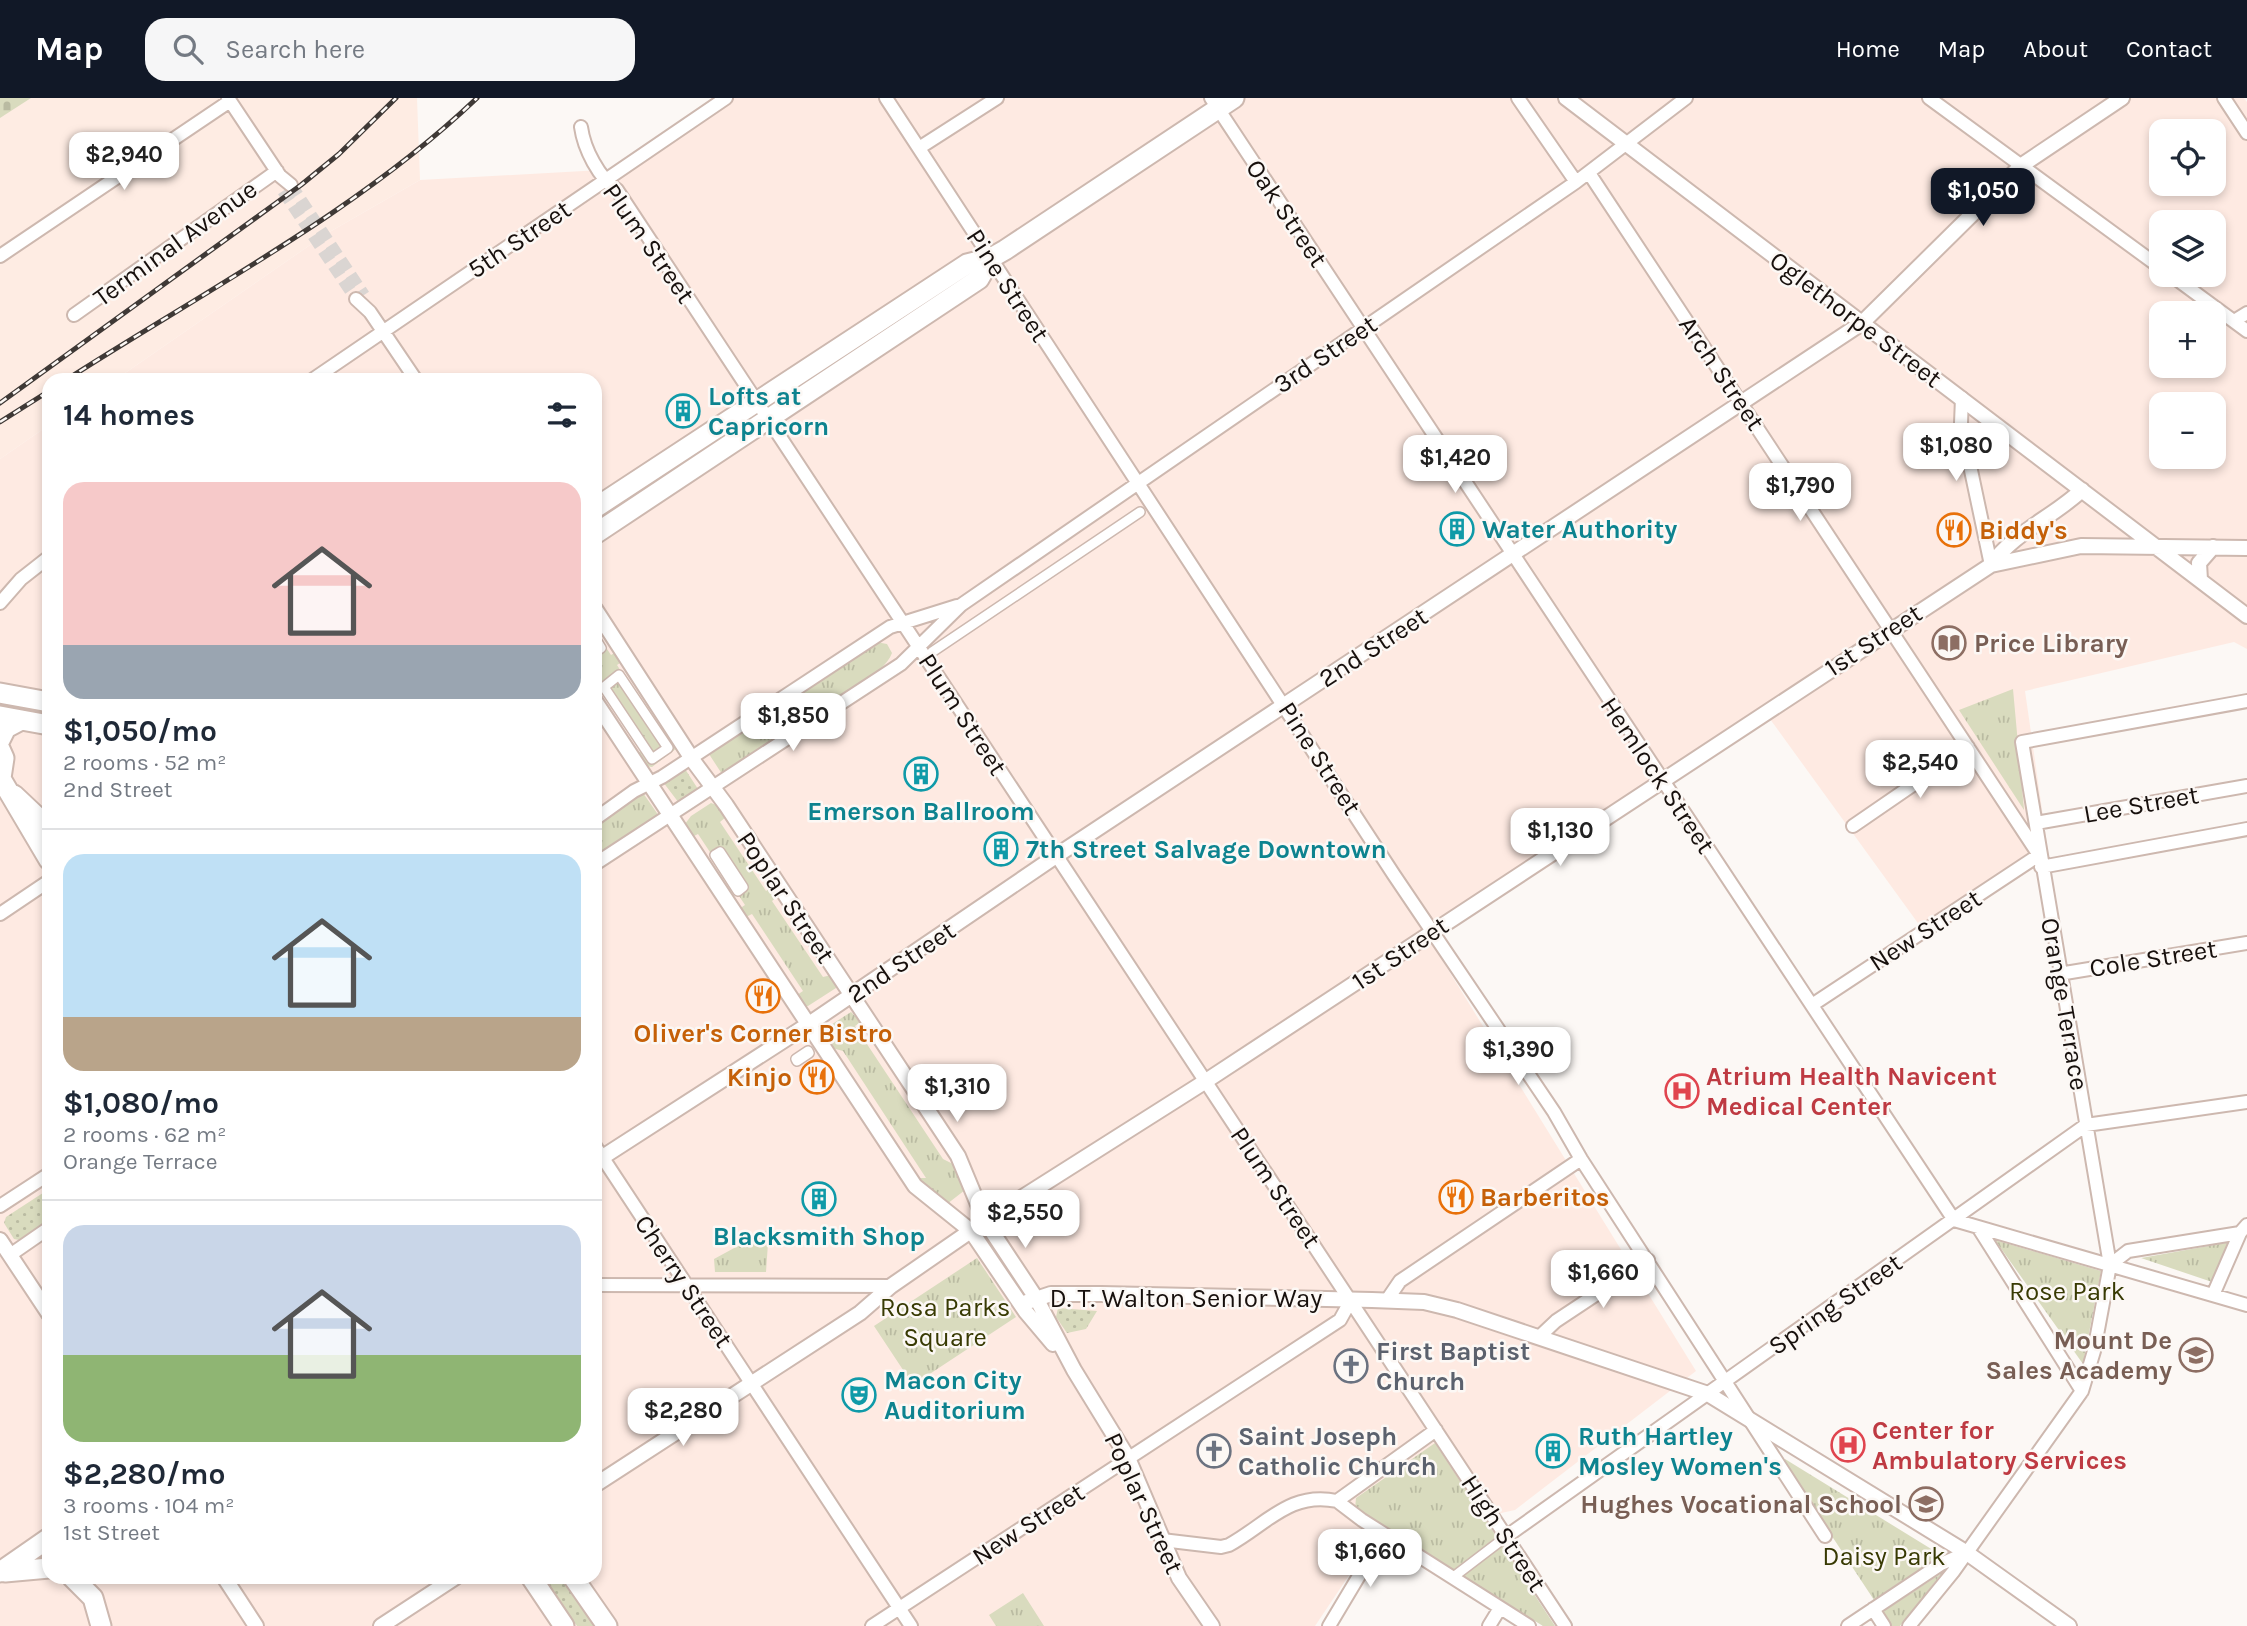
<!DOCTYPE html>
<html lang="en">
<head>
<meta charset="utf-8">
<style>
	body { margin:0; font-family:Karla,sans-serif; background:#f6f6f7; color:#1f2937; height:100vh; display:flex; flex-direction:column; font-size:26px; white-space:nowrap }
	* { box-sizing:border-box; margin:0 }
	p { font-size:23px; color:#747a83 }
	.icon { flex:none; width:38px; height:38px; fill:none; stroke:currentColor; stroke-width:2; stroke-linecap:round; stroke-linejoin:round }
	.map { position:relative; flex:1; overflow:hidden }
	.details { position:absolute; left:42px; top:275px; width:560px; height:1211px; display:flex; flex-direction:column; background:#fff; border-radius:21px; box-shadow:0 4px 10px #0003 }
	.details>* { flex:none }
	.controls { position:absolute; left:2149px; top:21px; display:grid; gap:14px }
	.controls a { display:grid; place-items:center; width:77px; height:77px; border-radius:14px; background:#fff; box-shadow:0 4px 10px #0003; font-size:35px }
	.price { position:absolute; translate:-50% -60px; padding:0 16px; border-radius:14px; background:#fff; color:#222; font-size:23px; line-height:46px; filter:drop-shadow(0 2px 4px #0008) }
	.price::after { content:''; position:absolute; left:50%; top:42px; width:21px; height:16px; margin-left:-10px; background:inherit; clip-path:polygon(0 0,100% 0,50% 100%) }
	.price.active { background:#111827; color:#fff }
	ul { padding:0; list-style:none }
	li { display:grid; align-content:center; gap:14px; height:371px; padding:0 21px }
	li+li { border-top:2px solid #e0e1e3 }
	li span { display:grid; place-items:center; height:217px; border-radius:21px; color:#555 }
	li>.icon { margin-inline-start:auto }
	span .icon { width:126px; height:126px; fill:#fffc; stroke-width:1 }
	li b { font-size:30px }
	h2 { display:flex; justify-content:space-between; align-items:center; height:84px; padding:0 21px; font-size:30px }
	header { display:flex; align-items:center; gap:42px; box-sizing:border-box; height:98px; padding:0 35px; background:#111827; color:#fff }
	header strong { font-size:33px }
	nav { display:flex; gap:38px; margin-inline-start:auto; font-size:24px }
	.search { width:490px; height:63px; background:#f6f6f7; display:flex; align-items:center; gap:18px; box-sizing:border-box; padding:0 24px; border-radius:21px; color:#747a83; font-size:26px }
	.map>svg:first-child { display:block }
	.commercial { fill:#feeae2; fill-rule:evenodd }
	.built { fill:#feece3 }
	.grass { fill:url(#grass-dots) }
	.cemetery { fill:url(#cemetery-stones) }
	.park { fill:url(#park-tufts) }
	.lines { fill:none; stroke-linecap:round; stroke-linejoin:round }
	.minor-tunnel { stroke:#dad5d2; stroke-width:12; stroke-dasharray:12 6; stroke-linecap:butt }
	.pedestrian-casing { stroke:#cdb8af; stroke-width:12 }
	.minor-casing { stroke:#cdb8af; stroke-width:16 }
	.tertiary-casing { stroke:#cdb8af; stroke-width:18 }
	.primary-casing { stroke:#cdb8af; stroke-width:23 }
	.pedestrian { stroke:#fff; stroke-width:9 }
	.minor { stroke:#fff; stroke-width:12 }
	.tertiary { stroke:#fff; stroke-width:14 }
	.primary { stroke:#fff; stroke-width:19 }
	.rail-casing { stroke:#3f3936; stroke-width:5 }
	.rail { stroke:#fcf8f5; stroke-width:2.5; stroke-dasharray:8; stroke-linecap:butt }
	.labels { text-anchor:middle; stroke-width:5; stroke-linejoin:round; paint-order:stroke }
	.street-label { font-size:26px; fill:#17100d; stroke:#fcf8f5 }
	.culture-label { font-size:26px; font-weight:bold; fill:#0d838f; stroke:#fcf8f5; text-anchor:start }
	.food-label { font-size:26px; font-weight:bold; fill:#c56008; stroke:#fcf8f5; text-anchor:start }
	.education-label { font-size:26px; font-weight:bold; fill:#785e54; stroke:#fcf8f5; text-anchor:end }
	.health-label { font-size:26px; font-weight:bold; fill:#be3a42; stroke:#fcf8f5; text-anchor:start }
	.park-label { font-size:26px; fill:#383a03; stroke:#fcf8f5 }
	.worship-label { font-size:26px; font-weight:bold; fill:#5b616d; stroke:#fcf8f5; text-anchor:start }
</style>
</head>
<body>
<header>
<strong>Map</strong>
<div class="search"><svg class="icon" aria-label="search" viewBox="0 0 24 24"><circle cx="10" cy="10" r="6"/><path d="M15 15l6 6"/></svg>Search here</div>
<nav><a>Home</a><a>Map</a><a>About</a><a>Contact</a></nav>
</header>
<div class="map">
<svg width="2247" height="1528" viewBox="0 0 2247 1528">
	<defs>
		<pattern id="grass-dots" width="8" height="8" patternUnits="userSpaceOnUse" patternTransform="scale(1.75)"><rect width="8" height="8" fill="#d9dbbe"/><path d="M2 2h.1M6 6h.1" fill="none" stroke="#babba2" stroke-width="1.8" stroke-linecap="round"/></pattern>
		<pattern id="cemetery-stones" width="16" height="16" patternUnits="userSpaceOnUse" patternTransform="scale(1.75)"><rect width="16" height="16" fill="#d9dbbe"/><path d="M2 7V4a2 2 0 0 1 4 0v3zM10 15v-3a2 2 0 0 1 4 0v3z" fill="#babba2"/></pattern>
		<pattern id="park-tufts" width="24" height="20" patternUnits="userSpaceOnUse" patternTransform="scale(1.75)"><rect width="24" height="20" fill="#d9dbbe"/><path d="M3 7l-1-3M5 7V3M7 7l1-3M15 17l-1-3M17 17v-4M19 17l1-3" fill="none" stroke="#babba2"/></pattern>
	</defs>
	<rect width="100%" height="100%" fill="#fcf8f5"/>
	<!-- commercial -->
	<path class="commercial" d="M726,0H2244L2247,4V551L2234,544L2025,593L2049,760L1928,839L1770,621L1431,844L1696,1273L1515,1412L1372,1443L1315,1528H0V361L49,327V1479H595V282H115L326,136L420,82L619,71ZM2161,33H2214V86H2161ZM2161,124H2214V177H2161ZM2161,215H2214V268H2161ZM2161,306H2214V359H2161Z"/>
	<!-- built -->
	<path class="built" d="M0,0H417L420,82L326,136L115,282H49V327L0,361Z"/>
	<!-- grass -->
	<path class="grass" d="M685,671L698,691L679,705L663,684Z
		M49,1091V1122L19,1142L14,1141L4,1125L6,1119Z
		M1058,1210L1097,1213L1086,1231L1067,1235L1056,1219Z
		M544,1479H563L595,1528H577Z"/>
	<!-- cemetery -->
	<path class="cemetery" d="M0,0H31L0,20Z"/>
	<!-- park -->
	<path class="park" d="M595,533L611,557L616,554L623,563L617,567L663,638L670,635L677,650L652,669L646,668L637,656L643,651L595,581Z
		M876,544L887,546L892,555C884,579 826,604 805,625L722,676L707,653Z
		M2013,591L2024,712L1959,612Z
		M643,695L659,718L595,761V727Z
		M711,705L719,708L726,719L720,724L766,793L772,789L778,798L772,803L823,879L831,877L837,885L836,890L808,908H804L797,897L803,893L752,816L744,820L739,811L745,807L698,736L692,739L685,726L691,718Z
		M851,914L861,924L855,928L943,1061L955,1067L965,1092L947,1106L920,1083L919,1080H926L843,953L832,950L824,939L826,930Z
		M769,1131L766,1174H715L714,1161Z
		M1995,1142L2101,1173L2083,1266Z
		M2231,1144L2215,1185L2141,1160Z
		M977,1160L1016,1219L913,1287L874,1228Z
		M1435,1345L1555,1528H1543L1355,1411L1356,1400Z
		M1785,1361L1941,1457L1940,1459L1874,1502L1783,1364Z
		M1942,1475L1900,1528H1891L1882,1514Z
		M1023,1495L1044,1528H996L989,1517Z"/>
	<g class="lines">
		<!-- minor-tunnel -->
		<path class="minor-tunnel" d="M291,87L364,197
			M283,93L356,201"/>
		<defs>
			<path id="pedestrian" d="M595,540L601,550L595,554
				M932,554L1140,414
				M619,577L668,650L652,661L604,589Z
				M720,754L743,789L738,793L715,757Z
				M808,953L809,955L797,963L796,961Z
				M1452,1480L1507,1438"/>
			<path id="minor" d="M228,0L280,78L291,87
				M886,0L1394,777L1554,1014L1581,1061L1825,1438
				M1211,0L1954,1122L2247,1207
				M1518,0L1576,84
				M1929,0L2161,170
				M2224,0L2247,35
				M581,29C584,51 599,80 617,92L1565,1528
				M919,50L997,0
				M1589,75L2037,754
				M0,158L230,3
				M2171,177L2247,233
				M356,201L370,214L416,282
				M74,217L277,73
				M2234,223L2247,215
				M312,282L726,0
				M1962,300L1961,325L1991,467
				M0,505L21,481L49,459
				M595,721L634,693L662,679L890,529L957,508
				M2036,725L2247,688
				M1853,728L1968,649
				M595,766L901,566L961,507L1576,84L1686,0
				M2041,769L2247,731
				M0,816L49,783
				M2059,876L2247,845
				M1812,907L2039,757
				M595,1048L911,1528
				M0,1108L49,1076
				M1978,1129L2082,1293
				M10,1157L49,1130
				M2110,1167L2128,1153L2240,1135
				M595,1187L891,1188
				M2213,1197L2240,1135L2247,1127
				M1387,1202L1400,1183L1581,1061
				M1539,1239L1556,1223L1648,1162
				M1337,1403L1362,1422L1529,1528
				M1507,1438L2086,1027L2247,1004
				M1162,1442L1221,1449L1229,1447C1267,1426 1290,1393 1337,1403L1436,1332
				M1873,1511L1884,1528
				M872,1528L1340,1222L1351,1202
				M1329,1528L1384,1436
				M1489,1528L1500,1510
				M1848,1528L1941,1466L1966,1455
				M1909,1528L1953,1474L2082,1293L2094,1253L2110,1167L2022,644L2247,603"/>
			<path id="tertiary" d="M1566,0L2247,518
				M1991,467C2013,435 2053,419 2082,392
				M2200,482L2199,465L2213,449
				M595,511L694,664L726,707L958,1058L985,1123L1036,1200L1074,1272L1128,1360L1179,1480L1212,1528
				M595,603L915,1088L971,1133L1026,1214L1053,1246
				M595,1064L809,926L1056,758L1862,225L2022,67L2122,0
				M0,1142L49,1216
				M1021,1206L1051,1196H1101L1372,1202L1424,1204L1457,1212L1708,1296L1967,1455L2069,1528
				M595,1387L860,1215L891,1188L985,1123L1206,983L1991,467L2081,448L2247,450
				M224,1479L256,1528
				M381,1528L456,1479"/>
			<path id="primary" d="M595,410L967,166L991,160L1005,152L1234,0
				M595,436L979,181L991,160
				M0,595L49,604
				M0,618L49,627
				M0,642L6,630L21,622
				M0,651L4,660L1,680
				M0,679L49,762
				M14,697L49,730
				M0,1474L49,1440
				M5,1474L49,1470
				M72,1479L93,1500L101,1528
				M531,1479L564,1528
				M573,1479L607,1528"/>
		</defs>
		<!-- pedestrian casing -->
		<use href="#pedestrian" class="pedestrian-casing"/>
		<!-- minor casing -->
		<use href="#minor" class="minor-casing"/>
		<!-- tertiary casing -->
		<use href="#tertiary" class="tertiary-casing"/>
		<!-- primary casing -->
		<use href="#primary" class="primary-casing"/>
		<!-- pedestrian -->
		<use href="#pedestrian" class="pedestrian"/>
		<!-- minor -->
		<use href="#minor" class="minor"/>
		<!-- tertiary -->
		<use href="#tertiary" class="tertiary"/>
		<!-- primary -->
		<use href="#primary" class="primary"/>
		<defs>
			<path id="rail" d="M66,282C203,194 360,112 477,0
				M0,305L301,87L339,56L396,0
				M0,324L49,293"/>
		</defs>
		<!-- rail casing -->
		<use href="#rail" class="rail-casing"/>
		<!-- rail -->
		<use href="#rail" class="rail"/>
	</g>
	<!-- icons -->
	<defs>
		<symbol id="building-ring" viewBox="-11 -11 22 22"><circle r="9.5" fill="#fcf8f5" stroke="#0f9aa8" stroke-width="1.5"/><path d="M-4-6H4V6H1V3H-1V6H-4ZM-2.5-4.3h1.7v1.8h-1.7ZM.8-4.3h1.7v1.8H.8ZM-2.5-1h1.7V.8h-1.7ZM.8-1h1.7V.8H.8Z" fill="#0f9aa8"/></symbol>
		<symbol id="restaurant-ring" viewBox="-11 -11 22 22"><circle r="9.5" fill="#fcf8f5" stroke="#e8710a" stroke-width="1.5"/><path d="M-5-6h1v4h1v-4h1v4h1v-4h1v5L-1.5 .5V6h-2V.5L-5-1ZM5-6V6H3V1.5H1.5Q1.5-4 5-6Z" fill="#e8710a"/></symbol>
		<symbol id="library-ring" viewBox="-11 -11 22 22"><circle r="9.5" fill="#fcf8f5" stroke="#8d6e63" stroke-width="1.5"/><path d="M-6-4Q-3-5.5-.7-3.5V5Q-3 3-6 4ZM6-4Q3-5.5 .7-3.5V5Q3 3 6 4Z" fill="#8d6e63"/></symbol>
		<symbol id="hospital-ring" viewBox="-11 -11 22 22"><circle r="9.5" fill="#fcf8f5" stroke="#e0444e" stroke-width="1.5"/><path d="M-5-5h3v3.5h4V-5h3V5h-3V1.5h-4V5h-3Z" fill="#e0444e"/></symbol>
		<symbol id="school-ring" viewBox="-11 -11 22 22"><circle r="9.5" fill="#fcf8f5" stroke="#8d6e63" stroke-width="1.5"/><path d="M0-5L7-2L0 1L-7-2ZM-4 1L0 2.5L4 1V4Q0 6-4 4Z" fill="#8d6e63"/></symbol>
		<symbol id="church-ring" viewBox="-11 -11 22 22"><circle r="9.5" fill="#fcf8f5" stroke="#6b7280" stroke-width="1.5"/><path d="M-1.2-6h2.4v3.5h3.3v2.4h-3.3V6h-2.4V-.1h-3.3v-2.4h3.3Z" fill="#6b7280"/></symbol>
		<symbol id="theatre-ring" viewBox="-11 -11 22 22"><circle r="9.5" fill="#fcf8f5" stroke="#0f9aa8" stroke-width="1.5"/><path d="M-5-5.5Q0-4 5-5.5V0Q5 5 0 6Q-5 5-5 0ZM-3.3-2.5H-1v1.5H-3.3ZM1-2.5H3.3v1.5H1ZM-2.8 1Q0 5.5 2.8 1Z" fill="#0f9aa8"/></symbol>
	</defs>
	<g fill-rule="evenodd">
		<use href="#building-ring" x="664" y="294" width="38" height="38"/>
		<use href="#building-ring" x="1438" y="412" width="38" height="38"/>
		<use href="#restaurant-ring" x="1935" y="413" width="38" height="38"/>
		<use href="#library-ring" x="1930" y="526" width="38" height="38"/>
		<use href="#building-ring" x="902" y="657" width="38" height="38"/>
		<use href="#building-ring" x="982" y="732" width="38" height="38"/>
		<use href="#restaurant-ring" x="744" y="879" width="38" height="38"/>
		<use href="#restaurant-ring" x="798" y="960" width="38" height="38"/>
		<use href="#hospital-ring" x="1663" y="974" width="38" height="38"/>
		<use href="#restaurant-ring" x="1437" y="1080" width="38" height="38"/>
		<use href="#building-ring" x="800" y="1082" width="38" height="38"/>
		<use href="#school-ring" x="2177" y="1238" width="38" height="38"/>
		<use href="#church-ring" x="1332" y="1249" width="38" height="38"/>
		<use href="#theatre-ring" x="840" y="1278" width="38" height="38"/>
		<use href="#hospital-ring" x="1829" y="1328" width="38" height="38"/>
		<use href="#church-ring" x="1195" y="1334" width="38" height="38"/>
		<use href="#building-ring" x="1534" y="1334" width="38" height="38"/>
		<use href="#school-ring" x="1907" y="1387" width="38" height="38"/>
	</g>
	<g class="labels">
		<!-- street labels -->
		<g class="street-label">
			<text transform="translate(1287 115) rotate(56)" y="9">Oak Street</text>
			<text transform="translate(519 141) rotate(-34)" y="9">5th Street</text>
			<text transform="translate(175 145) rotate(-36)" y="9">Terminal Avenue</text>
			<text transform="translate(649 145) rotate(55)" y="9">Plum Street</text>
			<text transform="translate(1008 187) rotate(57)" y="9">Pine Street</text>
			<text transform="translate(1856 221) rotate(37)" y="9">Oglethorpe Street</text>
			<text transform="translate(1325 256) rotate(-34)" y="9">3rd Street</text>
			<text transform="translate(1722 275) rotate(56)" y="9">Arch Street</text>
			<text transform="translate(1873 542) rotate(-33)" y="9">1st Street</text>
			<text transform="translate(1373 549) rotate(-33)" y="9">2nd Street</text>
			<text transform="translate(963 616) rotate(57)" y="9">Plum Street</text>
			<text transform="translate(1320 660) rotate(57)" y="9">Pine Street</text>
			<text transform="translate(1658 677) rotate(56)" y="9">Hemlock Street</text>
			<text transform="translate(2141 706) rotate(-10)" y="9">Lee Street</text>
			<text transform="translate(786 799) rotate(56)" y="9">Poplar Street</text>
			<text transform="translate(1925 832) rotate(-33)" y="9">New Street</text>
			<text transform="translate(1400 855) rotate(-34)" y="9">1st Street</text>
			<text transform="translate(2153 860) rotate(-9)" y="9">Cole Street</text>
			<text transform="translate(901 864) rotate(-34)" y="9">2nd Street</text>
			<text transform="translate(2065 906) rotate(80)" y="9">Orange Terrace</text>
			<text transform="translate(1276 1089) rotate(56)" y="9">Plum Street</text>
			<text transform="translate(684 1183) rotate(56)" y="9">Cherry Street</text>
			<text x="1186" y="1209">D. T. Walton Senior Way</text>
			<text transform="translate(1835 1206) rotate(-35)" y="9">Spring Street</text>
			<text transform="translate(1144 1405) rotate(65)" y="9">Poplar Street</text>
			<text transform="translate(1028 1426) rotate(-33)" y="9">New Street</text>
			<text transform="translate(1504 1435) rotate(57)" y="9">High Street</text>
		</g>
		<!-- culture labels -->
		<g class="culture-label">
			<text x="708" y="307">Lofts at<tspan x="708" dy="30">Capricorn</tspan></text>
			<text x="1482" y="440">Water Authority</text>
			<text x="921" y="722" text-anchor="middle">Emerson Ballroom</text>
			<text x="1026" y="760">7th Street Salvage Downtown</text>
			<text x="819" y="1147" text-anchor="middle">Blacksmith Shop</text>
			<text x="884" y="1291">Macon City<tspan x="884" dy="30">Auditorium</tspan></text>
			<text x="1578" y="1347">Ruth Hartley<tspan x="1578" dy="30">Mosley Women's</tspan></text>
		</g>
		<!-- food labels -->
		<g class="food-label">
			<text x="1979" y="441">Biddy's</text>
			<text x="763" y="944" text-anchor="middle">Oliver's Corner Bistro</text>
			<text x="792" y="988" text-anchor="end">Kinjo</text>
			<text x="1480" y="1108">Barberitos</text>
		</g>
		<!-- education labels -->
		<g class="education-label">
			<text x="1974" y="554" text-anchor="start">Price Library</text>
			<text x="2172" y="1251">Mount De<tspan x="2172" dy="30">Sales Academy</tspan></text>
			<text x="1902" y="1415">Hughes Vocational School</text>
		</g>
		<!-- health labels -->
		<g class="health-label">
			<text x="1706" y="987">Atrium Health Navicent<tspan x="1706" dy="30">Medical Center</tspan></text>
			<text x="1872" y="1341">Center for<tspan x="1872" dy="30">Ambulatory Services</tspan></text>
		</g>
		<!-- park labels -->
		<g class="park-label">
			<text x="2067" y="1202">Rose Park</text>
			<text x="945" y="1218">Rosa Parks<tspan x="945" dy="30">Square</tspan></text>
			<text x="1884" y="1467">Daisy Park</text>
		</g>
		<!-- worship labels -->
		<g class="worship-label">
			<text x="1376" y="1262">First Baptist<tspan x="1376" dy="30">Church</tspan></text>
			<text x="1238" y="1347">Saint Joseph<tspan x="1238" dy="30">Catholic Church</tspan></text>
		</g>
	</g>
</svg>
<div class="controls">
<a><svg class="icon" aria-label="locate" viewBox="0 0 24 24"><circle cx="12" cy="12" r="6"/><path d="M12 2v4M12 18v4M2 12h4M18 12h4"/></svg></a>
<a><svg class="icon" aria-label="layers" viewBox="0 0 24 24"><path d="M12 4l9 5-9 5-9-5zM3 14l9 5 9-5"/></svg></a>
<a>+</a>
<a>−</a>
</div>
<b class="price" style="left:124px;top:94px">$2,940</b>
<b class="price active" style="left:1983px;top:130px">$1,050</b>
<b class="price" style="left:1956px;top:385px">$1,080</b>
<b class="price" style="left:1455px;top:397px">$1,420</b>
<b class="price" style="left:1800px;top:425px">$1,790</b>
<b class="price" style="left:793px;top:655px">$1,850</b>
<b class="price" style="left:1920px;top:702px">$2,540</b>
<b class="price" style="left:1560px;top:770px">$1,130</b>
<b class="price" style="left:1518px;top:989px">$1,390</b>
<b class="price" style="left:957px;top:1026px">$1,310</b>
<b class="price" style="left:1025px;top:1152px">$2,550</b>
<b class="price" style="left:1603px;top:1212px">$1,660</b>
<b class="price" style="left:683px;top:1350px">$2,280</b>
<b class="price" style="left:1370px;top:1491px">$1,660</b>
<section class="details">
<h2>14 homes<svg class="icon" aria-label="filters" viewBox="0 0 24 24"><path d="M4 7h16M4 17h16"/><circle cx="9" cy="7" r="2"/><circle cx="15" cy="17" r="2"/></svg></h2>
<ul>
<li><span style="background:linear-gradient(#f6c9c9 75%,#9aa5b1 0)"><svg class="icon" aria-label="home" viewBox="0 0 24 24"><path d="M3 11l9-7 9 7M6 9v11h12V9"/></svg></span><div><b>$1,050/mo</b><p>2 rooms · 52 m²</p><p>2nd Street</p></div></li>
<li><span style="background:linear-gradient(#bfe0f5 75%,#b9a48a 0)"><svg class="icon" aria-label="home" viewBox="0 0 24 24"><path d="M3 11l9-7 9 7M6 9v11h12V9"/></svg></span><div><b>$1,080/mo</b><p>2 rooms · 62 m²</p><p>Orange Terrace</p></div></li>
<li><span style="background:linear-gradient(#c9d6e8 60%,#8fb573 0)"><svg class="icon" aria-label="home" viewBox="0 0 24 24"><path d="M3 11l9-7 9 7M6 9v11h12V9"/></svg></span><div><b>$2,280/mo</b><p>3 rooms · 104 m²</p><p>1st Street</p></div></li>
</ul>
</section>
</div>
</body>
</html>
